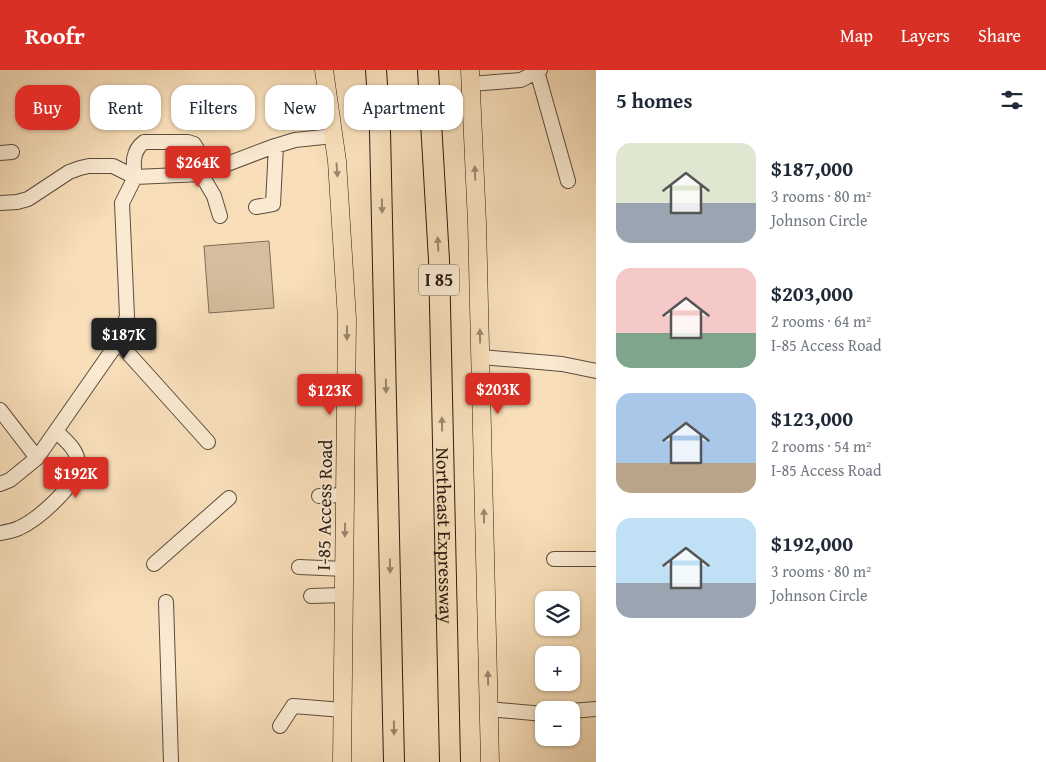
<!DOCTYPE html>
<html lang="en">
<head>
<meta charset="utf-8">
<style>
	body { margin:0; font-family:"Gentium Book Plus",serif; background:#f2f2f3; color:#1f2937; height:100vh; display:flex; flex-direction:column; font-size:19px; white-space:nowrap }
	* { box-sizing:border-box; margin:0 }
	p { font-size:16px; color:#747a83 }
	.icon { flex:none; width:28px; height:28px; fill:none; stroke:currentColor; stroke-width:2; stroke-linecap:round; stroke-linejoin:round }
	.map { position:relative; flex:1; overflow:hidden }
	.drawer { display:flex; flex-direction:column; background:#fff; width:450px }
	.drawer>* { flex:none }
	.top-card { position:absolute; left:15px; top:15px; width:475px; height:45px; display:flex; gap:10px }
	.controls { position:absolute; left:535px; top:521px; display:grid; gap:10px }
	.controls a { display:grid; place-items:center; width:45px; height:45px; border-radius:10px; background:#fff; box-shadow:0 1px 4px #0004; font-size:25px }
	.price { position:absolute; translate:-50% -42px; padding:0 11px; border-radius:5px; background:#d93025; color:#fff; font-size:16px; line-height:32px; filter:drop-shadow(0 1px 2px #0008) }
	.price::after { content:''; position:absolute; left:50%; top:30px; width:15px; height:11px; margin-left:-8px; background:inherit; clip-path:polygon(0 0,100% 0,50% 100%) }
	.price.on { background:#222; color:#fff }
	ul { padding:0; list-style:none }
	li { display:flex; align-items:center; gap:15px; height:125px; padding:0 20px }
	li span { display:grid; place-items:center; flex:none; width:140px; height:100px; border-radius:15px; color:#555 }
	li>.icon { margin-inline-start:auto }
	span .icon { width:60px; height:60px; fill:#fffc; stroke-width:1 }
	li b { font-size:21px }
	h2 { display:flex; justify-content:space-between; align-items:center; height:60px; padding:0 20px; font-size:21px }
	.chip { padding:0 18px; border-radius:15px; background:#fff; box-shadow:0 1px 4px #0004; font-size:18px; line-height:45px }
	.chip.on { background:#d93025; color:#fff }
	header { display:flex; align-items:center; gap:30px; box-sizing:border-box; height:70px; padding:0 25px; background:#d93025; color:#fff }
	header strong { font-size:24px }
	nav { display:flex; gap:28px; margin-inline-start:auto; font-size:18px }
	main { display:flex; flex:1; min-height:0 }
	.map>svg:first-child { display:block }
	.green { fill:#d5be9e; stroke:#7f6c58 }
	.lines { fill:none; stroke-linecap:round; stroke-linejoin:round }
	.minor-casing { stroke:#5d4c3d; stroke-width:16 }
	.major-casing { stroke:#291b13; stroke-width:19 }
	.highway-casing { stroke:#291b13; stroke-width:22 }
	.minor { stroke:#faead2; stroke-width:14 }
	.major { stroke:#f8dfba; stroke-width:18 }
	.highway { stroke:#f8dfba; stroke-width:20 }
	.oneway { fill:#9b876f }
	.labels { text-anchor:middle; stroke-width:4; stroke-linejoin:round; paint-order:stroke }
	.shield { fill:#faead2; stroke:#68594c; stroke-width:1 }
	.shield-label { font-size:18px; font-weight:bold; fill:#291b13 }
	.street-label { font-size:19px; fill:#291b13; stroke:#faead2 }
</style>
</head>
<body>
<header>
<strong>Roofr</strong>
<nav><a>Map</a><a>Layers</a><a>Share</a></nav>
</header>
<main>
<div class="map">
<svg width="596" height="692" viewBox="0 0 596 692">
	<rect width="100%" height="100%" fill="#f8dfba"/>
	<filter id="stains"><feTurbulence type="fractalNoise" baseFrequency=".004" numOctaves="4"/><feColorMatrix values="0 0 0 0 .2 0 0 0 0 .09 0 0 0 0 .02 0 0 0 .5 -.17"/></filter>
	<radialGradient id="worn" r=".72"><stop offset=".6" stop-color="#630" stop-opacity="0"/><stop offset="1" stop-color="#630" stop-opacity=".3"/></radialGradient>
	<!-- green -->
	<path class="green" d="M269,171L274,238L209,243L204,176Z"/>
	<g class="lines">
		<defs>
			<path id="minor" d="M537,1L568,111
				M471,14L521,10L540,0
				M0,83L12,82
				M135,107C133,94 132,81 144,72H188L194,74L197,79L201,104L214,126L220,146
				M0,133L17,132L28,129L69,102L80,98L89,96H113L135,107L201,104L272,77L295,70L333,66
				M256,137L273,134L276,76
				M118,272L208,372
				M481,287L562,294L596,301
				M0,340L37,388
				M0,414L10,410L37,388L118,272L127,246L122,133L135,107
				M319,426L345,425
				M0,463C6,462 13,461 19,458C37,450 78,415 78,394C78,380 66,371 57,362
				M554,489H596
				M154,494L229,428
				M299,497L345,499
				M311,526L344,525
				M166,532L171,692
				M488,639L544,644
				M571,641L596,639
				M280,656L293,636L343,640"/>
			<path id="major" d="M324,0L337,91L347,249L342,692
				M470,0L477,153L490,692"/>
			<g id="highway">
				<path d="M376,0L380,61L394,692"/>
				<path id="s1" d="M428,0L439,190L450,692"/>
			</g>
		</defs>
		<!-- minor casing -->
		<use href="#minor" class="minor-casing"/>
		<!-- major casing -->
		<use href="#major" class="major-casing"/>
		<!-- highway casing -->
		<use href="#highway" class="highway-casing"/>
		<!-- minor -->
		<use href="#minor" class="minor"/>
		<!-- major -->
		<use href="#major" class="major"/>
		<!-- highway -->
		<use href="#highway" class="highway"/>
	</g>
	<!-- one-way arrows -->
	<defs><path id="oneway-solid" d="M-6-.8H1V-3.2L6.5 0L1 3.2V.8H-6Z" transform="scale(1.25)"/></defs>
	<g class="oneway">
		<use href="#oneway-solid" transform="translate(337 100) rotate(86)"/>
		<use href="#oneway-solid" transform="translate(475 103) rotate(-92)"/>
		<use href="#oneway-solid" transform="translate(382 136) rotate(89)"/>
		<use href="#oneway-solid" transform="translate(438 174) rotate(-93)"/>
		<use href="#oneway-solid" transform="translate(347 263) rotate(90)"/>
		<use href="#oneway-solid" transform="translate(480 266) rotate(-91)"/>
		<use href="#oneway-solid" transform="translate(386 316) rotate(89)"/>
		<use href="#oneway-solid" transform="translate(442 354) rotate(-91)"/>
		<use href="#oneway-solid" transform="translate(484 446) rotate(-91)"/>
		<use href="#oneway-solid" transform="translate(345 460) rotate(91)"/>
		<use href="#oneway-solid" transform="translate(390 496) rotate(89)"/>
		<use href="#oneway-solid" transform="translate(488 608) rotate(-91)"/>
		<use href="#oneway-solid" transform="translate(394 658) rotate(89)"/>
	</g>
	<g class="labels">
		<!-- shield labels -->
		<rect class="shield" x="419" y="194.5" width="40" height="31" rx="4"/>
		<g class="shield-label">
			<text x="439" y="216">I 85</text>
		</g>
		<!-- street labels -->
		<g class="street-label">
			<text transform="translate(324 435) rotate(-89)" y="7">I-85 Access Road</text>
			<text dy="7" stroke="none"><textPath href="#s1" startOffset="466">Northeast Expressway</textPath></text>
		</g>
	</g>
	<rect width="100%" height="100%" filter="url(#stains)"/>
	<rect width="100%" height="100%" fill="url(#worn)"/>
</svg>
<div class="controls">
<a><svg class="icon" aria-label="layers" viewBox="0 0 24 24"><path d="M12 4l9 5-9 5-9-5zM3 14l9 5 9-5"/></svg></a>
<a>+</a>
<a>−</a>
</div>
<b class="price" style="left:198px;top:118px">$264K</b>
<b class="price on" style="left:124px;top:290px">$187K</b>
<b class="price" style="left:498px;top:345px">$203K</b>
<b class="price" style="left:330px;top:346px">$123K</b>
<b class="price" style="left:76px;top:429px">$192K</b>
<div class="top-card">
<a class="chip on">Buy</a>
<a class="chip">Rent</a>
<a class="chip">Filters</a>
<a class="chip">New</a>
<a class="chip">Apartment</a>
</div>
</div>
<section class="drawer">
<h2>5 homes<svg class="icon" aria-label="filters" viewBox="0 0 24 24"><path d="M4 7h16M4 17h16"/><circle cx="9" cy="7" r="2"/><circle cx="15" cy="17" r="2"/></svg></h2>
<ul>
<li><span style="background:linear-gradient(#dfe7d0 60%,#9aa5b1 0)"><svg class="icon" aria-label="home" viewBox="0 0 24 24"><path d="M3 11l9-7 9 7M6 9v11h12V9"/></svg></span><div><b>$187,000</b><p>3 rooms · 80 m²</p><p>Johnson Circle</p></div></li>
<li><span style="background:linear-gradient(#f6c9c9 65%,#7fa58c 0)"><svg class="icon" aria-label="home" viewBox="0 0 24 24"><path d="M3 11l9-7 9 7M6 9v11h12V9"/></svg></span><div><b>$203,000</b><p>2 rooms · 64 m²</p><p>I-85 Access Road</p></div></li>
<li><span style="background:linear-gradient(#a9c7e8 70%,#b9a48a 0)"><svg class="icon" aria-label="home" viewBox="0 0 24 24"><path d="M3 11l9-7 9 7M6 9v11h12V9"/></svg></span><div><b>$123,000</b><p>2 rooms · 54 m²</p><p>I-85 Access Road</p></div></li>
<li><span style="background:linear-gradient(#bfe0f5 65%,#9aa5b1 0)"><svg class="icon" aria-label="home" viewBox="0 0 24 24"><path d="M3 11l9-7 9 7M6 9v11h12V9"/></svg></span><div><b>$192,000</b><p>3 rooms · 80 m²</p><p>Johnson Circle</p></div></li>
</ul>
</section>
</main>
</body>
</html>
